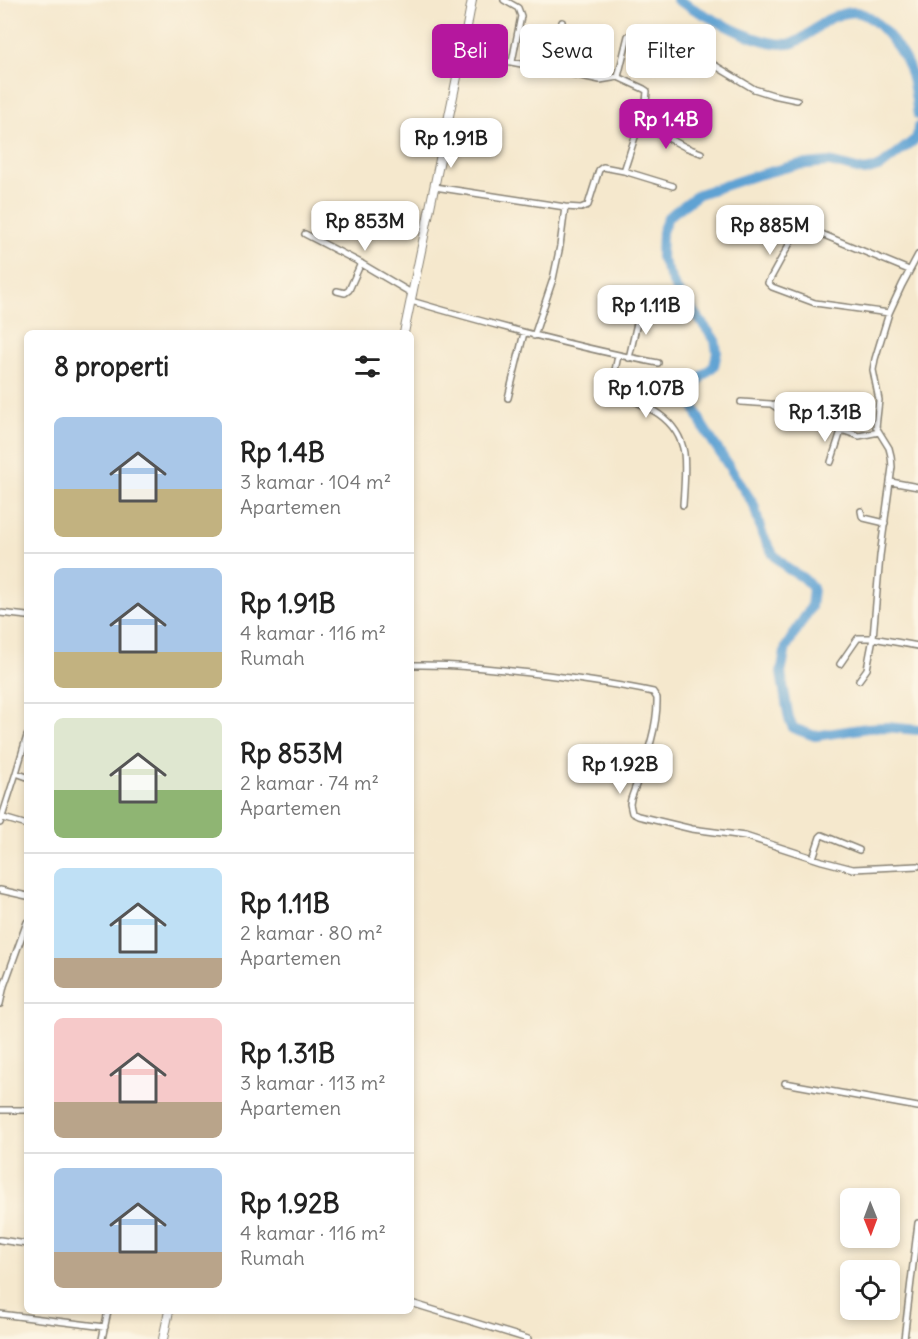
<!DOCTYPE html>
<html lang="id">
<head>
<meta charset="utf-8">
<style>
	body { margin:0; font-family:Delius,sans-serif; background:#f6f6f6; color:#222; height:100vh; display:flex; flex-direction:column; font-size:22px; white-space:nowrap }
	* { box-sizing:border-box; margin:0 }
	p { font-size:20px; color:#767676 }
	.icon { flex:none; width:33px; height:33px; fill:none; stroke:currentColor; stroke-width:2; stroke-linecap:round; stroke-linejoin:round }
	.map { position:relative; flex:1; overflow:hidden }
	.side { position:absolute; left:24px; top:330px; width:390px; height:984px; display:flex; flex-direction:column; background:#fff; border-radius:9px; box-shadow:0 3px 9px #0003 }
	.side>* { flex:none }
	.banner { position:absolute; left:432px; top:24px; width:396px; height:54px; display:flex; gap:12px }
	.needle { width:39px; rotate:179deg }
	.fabs { position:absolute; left:840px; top:1188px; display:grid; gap:12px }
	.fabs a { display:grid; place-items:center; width:60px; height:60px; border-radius:9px; background:#fff; box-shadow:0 3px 9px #0003; font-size:30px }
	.price { position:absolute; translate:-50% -51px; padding:0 14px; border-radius:12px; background:#fff; color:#222; font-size:20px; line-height:39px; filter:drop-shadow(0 2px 3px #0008) }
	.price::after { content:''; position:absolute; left:50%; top:36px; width:18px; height:14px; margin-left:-9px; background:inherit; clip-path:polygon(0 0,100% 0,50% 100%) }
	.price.active { background:#b5179e; color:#fff }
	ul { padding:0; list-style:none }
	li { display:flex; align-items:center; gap:18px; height:150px; padding:0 30px }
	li+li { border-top:2px solid #e0e0e0 }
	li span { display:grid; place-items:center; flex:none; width:168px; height:120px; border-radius:9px; color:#555 }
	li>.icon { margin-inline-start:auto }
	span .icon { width:72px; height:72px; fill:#fffc; stroke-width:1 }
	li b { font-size:26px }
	h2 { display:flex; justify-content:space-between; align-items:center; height:72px; padding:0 30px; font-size:26px }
	.chip { padding:0 21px; border-radius:9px; background:#fff; box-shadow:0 3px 9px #0003; font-size:21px; line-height:54px }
	.chip.active { background:#b5179e; color:#fff }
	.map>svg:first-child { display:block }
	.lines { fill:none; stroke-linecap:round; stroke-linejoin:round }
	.river { stroke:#5fa2d3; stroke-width:10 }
	.street-casing { stroke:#888274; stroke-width:8 }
	.secondary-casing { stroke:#888274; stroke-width:10 }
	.street { stroke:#fff; stroke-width:5 }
	.secondary { stroke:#fff; stroke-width:8 }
</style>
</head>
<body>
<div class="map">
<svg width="918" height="1339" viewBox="0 0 918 1339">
	<rect width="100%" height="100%" fill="#fcf5e5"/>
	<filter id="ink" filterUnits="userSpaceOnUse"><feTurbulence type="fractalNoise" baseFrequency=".0167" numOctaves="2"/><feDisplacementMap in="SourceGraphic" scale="12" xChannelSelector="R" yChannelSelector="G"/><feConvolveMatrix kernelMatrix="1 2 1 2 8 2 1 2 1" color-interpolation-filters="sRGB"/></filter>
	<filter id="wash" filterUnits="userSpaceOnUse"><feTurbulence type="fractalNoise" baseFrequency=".008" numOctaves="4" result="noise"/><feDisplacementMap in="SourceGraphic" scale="24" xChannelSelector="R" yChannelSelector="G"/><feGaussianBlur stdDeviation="1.35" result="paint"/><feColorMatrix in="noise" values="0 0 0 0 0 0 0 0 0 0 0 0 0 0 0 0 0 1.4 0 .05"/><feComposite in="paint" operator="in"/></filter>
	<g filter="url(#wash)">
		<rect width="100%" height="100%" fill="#f5e8cd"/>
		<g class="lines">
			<!-- river -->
			<path class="river" d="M677,0C709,16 751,44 787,44C801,44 817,25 829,19C838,15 850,10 860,13C881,20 905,54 911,74C915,87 916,102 918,115
				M918,127L917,138L881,166L865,171L829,162L796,165L754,176L699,194L668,217L662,232L661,257L676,289L715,340L717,352L714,366L701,377L692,393L693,404L702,425L754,505L762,534L773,554L788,569L802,577L813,588L811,607L786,647L781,673L789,719L793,728L815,736L867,728L886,727L918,730"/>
		</g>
	</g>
	<g filter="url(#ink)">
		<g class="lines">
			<defs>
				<path id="street" d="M504,0L518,8L521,16L512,62
					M462,53L548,69L600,80L618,77L644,89L647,91L646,103L624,171
					M548,69L562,22
					M618,77L628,36L632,34L681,45L754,89L773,95L797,100
					M640,123L685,147L701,153
					M435,187L565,207L581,208L588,205L599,170L603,167L624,171L673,186
					M305,234L357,261L413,294
					M918,255L902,285L889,313L875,359L873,370L879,400L876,427L889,448L891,456L892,467L880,556L873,638L918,646
					M337,291L345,293L349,290L361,263
					M411,301C493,325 574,347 658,363
					M889,313L815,303L772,287L768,283L796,232L801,229L819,233L909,270
					M534,336L553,279L560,246L565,207
					M618,356L611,389L612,392C643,404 678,416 684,453C686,469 684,488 683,505
					M629,358L640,310
					M508,398L524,333
					M741,402L771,404L801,424L827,425L859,436L879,432
					M831,462L841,431
					M891,482L918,487
					M861,511L862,516L864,518L885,523
					M0,613L27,616
					M840,664L858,638H873L867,669L859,680
					M411,665C454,664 497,669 539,674C577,679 616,684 653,692L657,698C658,733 642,767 631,799L630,804L632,813L638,816L692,829L745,836L822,861L853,869L918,866
					M16,773L27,777
					M0,817L27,825
					M0,823L16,773L27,736
					M813,858L820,837L822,835L859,850
					M0,890L27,896
					M0,1004L4,986L27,922
					M785,1083L918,1107
					M0,1110H27
					M0,1240L27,1244
					M411,1303L528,1339
					M0,1314L105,1327
					M102,1339L108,1311
					M904,1339L918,1223"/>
				<path id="secondary" d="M404,333L462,53L472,0
					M163,1339L169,1311"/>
			</defs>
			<!-- street casing -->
			<use href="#street" class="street-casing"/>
			<!-- secondary casing -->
			<use href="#secondary" class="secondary-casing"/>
			<!-- street -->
			<use href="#street" class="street"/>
			<!-- secondary -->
			<use href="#secondary" class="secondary"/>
		</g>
	</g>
</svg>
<div class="fabs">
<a><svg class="needle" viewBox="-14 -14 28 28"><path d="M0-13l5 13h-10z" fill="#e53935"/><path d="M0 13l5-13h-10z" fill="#767676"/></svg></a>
<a><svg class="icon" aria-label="locate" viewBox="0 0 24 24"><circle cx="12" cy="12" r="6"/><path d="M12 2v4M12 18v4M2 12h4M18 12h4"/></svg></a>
</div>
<b class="price active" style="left:666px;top:150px">Rp 1.4B</b>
<b class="price" style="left:451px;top:169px">Rp 1.91B</b>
<b class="price" style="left:365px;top:252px">Rp 853M</b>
<b class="price" style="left:770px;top:256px">Rp 885M</b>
<b class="price" style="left:646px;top:336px">Rp 1.11B</b>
<b class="price" style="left:646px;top:419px">Rp 1.07B</b>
<b class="price" style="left:825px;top:443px">Rp 1.31B</b>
<b class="price" style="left:620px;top:795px">Rp 1.92B</b>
<div class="banner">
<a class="chip active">Beli</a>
<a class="chip">Sewa</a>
<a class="chip">Filter</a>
</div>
<section class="side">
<h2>8 properti<svg class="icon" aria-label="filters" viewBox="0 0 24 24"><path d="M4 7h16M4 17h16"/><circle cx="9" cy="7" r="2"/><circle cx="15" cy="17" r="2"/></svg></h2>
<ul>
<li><span style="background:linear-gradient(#a9c7e8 60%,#c2b280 0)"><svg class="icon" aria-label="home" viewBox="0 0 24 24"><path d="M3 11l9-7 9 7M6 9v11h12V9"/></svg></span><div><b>Rp 1.4B</b><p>3 kamar · 104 m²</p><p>Apartemen</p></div></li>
<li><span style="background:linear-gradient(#a9c7e8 70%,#c2b280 0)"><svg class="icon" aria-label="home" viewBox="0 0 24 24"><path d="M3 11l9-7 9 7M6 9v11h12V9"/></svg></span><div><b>Rp 1.91B</b><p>4 kamar · 116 m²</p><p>Rumah</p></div></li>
<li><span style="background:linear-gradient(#dfe7d0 60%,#8fb573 0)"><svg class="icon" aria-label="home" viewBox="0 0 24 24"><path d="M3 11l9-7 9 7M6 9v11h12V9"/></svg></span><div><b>Rp 853M</b><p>2 kamar · 74 m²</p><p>Apartemen</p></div></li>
<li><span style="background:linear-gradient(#bfe0f5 75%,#b9a48a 0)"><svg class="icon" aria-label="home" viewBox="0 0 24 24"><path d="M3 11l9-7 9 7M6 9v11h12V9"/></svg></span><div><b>Rp 1.11B</b><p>2 kamar · 80 m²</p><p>Apartemen</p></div></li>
<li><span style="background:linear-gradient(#f6c9c9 70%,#b9a48a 0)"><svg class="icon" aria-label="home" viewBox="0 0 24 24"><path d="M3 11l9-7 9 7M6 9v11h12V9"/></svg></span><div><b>Rp 1.31B</b><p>3 kamar · 113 m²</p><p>Apartemen</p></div></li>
<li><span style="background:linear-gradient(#a9c7e8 70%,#b9a48a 0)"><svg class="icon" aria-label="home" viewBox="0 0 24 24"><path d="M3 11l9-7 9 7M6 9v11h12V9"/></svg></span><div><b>Rp 1.92B</b><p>4 kamar · 116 m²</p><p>Rumah</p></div></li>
</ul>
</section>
</div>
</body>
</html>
